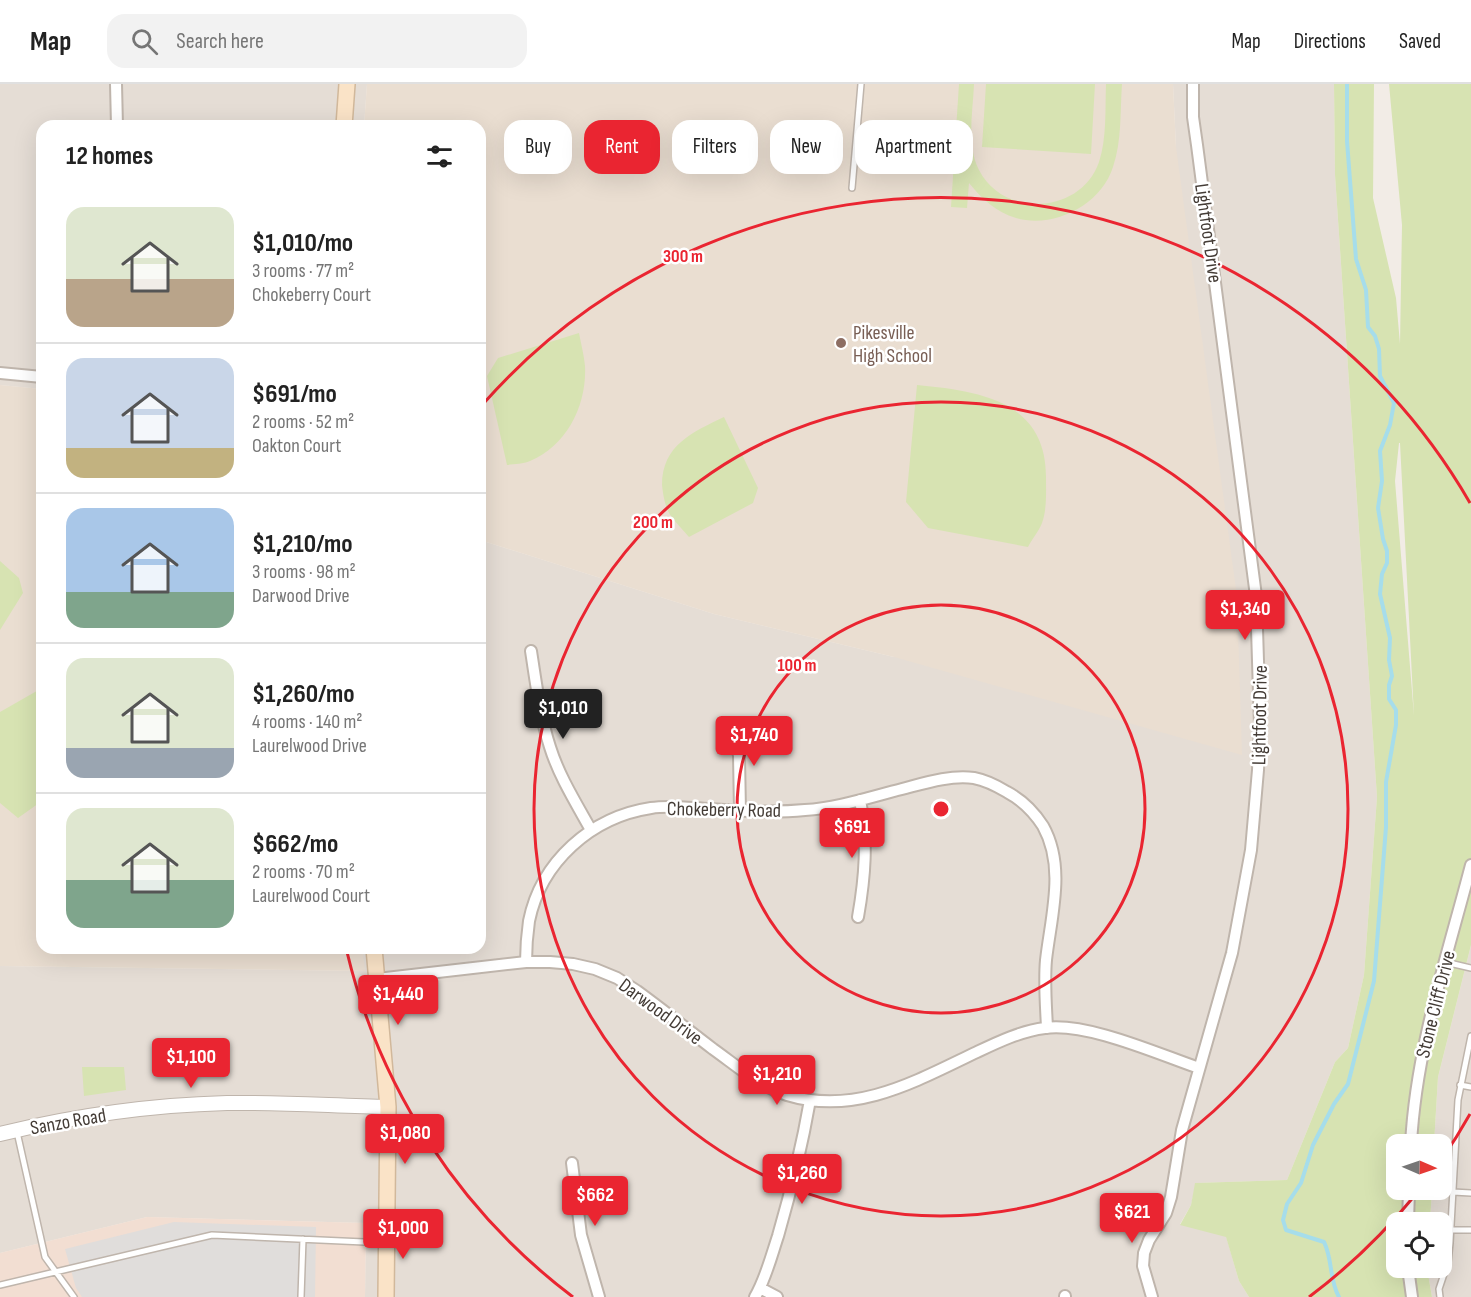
<!DOCTYPE html>
<html lang="en">
<head>
<meta charset="utf-8">
<style>
	body { margin:0; font-family:"Sofia Sans Condensed",sans-serif; background:#f2f2f2; color:#222; height:100vh; display:flex; flex-direction:column; font-size:22px; white-space:nowrap }
	* { box-sizing:border-box; margin:0 }
	p { font-size:20px; color:#767676 }
	.icon { flex:none; width:33px; height:33px; fill:none; stroke:currentColor; stroke-width:2; stroke-linecap:round; stroke-linejoin:round }
	.map { position:relative; flex:1; overflow:hidden }
	.details { position:absolute; left:36px; top:36px; width:450px; height:834px; display:flex; flex-direction:column; background:#fff; border-radius:18px; box-shadow:0 6px 24px #0002 }
	.details>* { flex:none }
	.guide { position:absolute; left:504px; top:36px; width:570px; height:54px; display:flex; gap:12px }
	.needle { width:39px; rotate:92deg }
	.fabs { position:absolute; left:1386px; top:1050px; display:grid; gap:12px }
	.fabs a { display:grid; place-items:center; width:66px; height:66px; border-radius:12px; background:#fff; box-shadow:0 6px 24px #0002; font-size:30px }
	.price { position:absolute; translate:-50% -51px; padding:0 14px; border-radius:6px; background:#ea2531; color:#fff; font-size:20px; line-height:39px; filter:drop-shadow(0 2px 3px #0008) }
	.price::after { content:''; position:absolute; left:50%; top:36px; width:18px; height:14px; margin-left:-9px; background:inherit; clip-path:polygon(0 0,100% 0,50% 100%) }
	.price.selected { background:#222; color:#fff }
	ul { padding:0; list-style:none }
	li { display:flex; align-items:center; gap:18px; height:150px; padding:0 30px }
	li+li { border-top:2px solid #e0e0e0 }
	li span { display:grid; place-items:center; flex:none; width:168px; height:120px; border-radius:18px; color:#555 }
	li>.icon { margin-inline-start:auto }
	span .icon { width:72px; height:72px; fill:#fffc; stroke-width:1 }
	li b { font-size:26px }
	h2 { display:flex; justify-content:space-between; align-items:center; height:72px; padding:0 30px; font-size:26px }
	.pill { padding:0 21px; border-radius:18px; background:#fff; box-shadow:0 6px 24px #0002; font-size:21px; line-height:54px }
	.pill.selected { background:#ea2531; color:#fff }
	header { display:flex; align-items:center; gap:36px; box-sizing:border-box; height:84px; padding:0 30px; background:#fff; border-bottom:2px solid #e0e0e0 }
	header strong { font-size:28px }
	nav { display:flex; gap:33px; margin-inline-start:auto; font-size:21px }
	.search { width:420px; height:54px; background:#f2f2f2; display:flex; align-items:center; gap:15px; box-sizing:border-box; padding:0 21px; border-radius:18px; color:#767676; font-size:22px }
	.map>svg:first-child { display:block }
	.residential { fill:#e5ddd5 }
	.commercial { fill:#f2ded2 }
	.education { fill:#eaded1 }
	.green { fill:#d7e3b2; fill-rule:evenodd }
	.parking { fill:#e0dddb }
	.lines { fill:none; stroke-linecap:round; stroke-linejoin:round }
	.stream { stroke:#a6ddeb; stroke-width:4 }
	.service-casing { stroke:#bfb5ac; stroke-width:8 }
	.minor-casing { stroke:#bfb5ac; stroke-width:14 }
	.tertiary-casing { stroke:#bfb5ac; stroke-width:16 }
	.secondary-casing { stroke:#d1b89b; stroke-width:18 }
	.service { stroke:#fff; stroke-width:5 }
	.minor { stroke:#fff; stroke-width:10 }
	.tertiary { stroke:#fff; stroke-width:14 }
	.secondary { stroke:#fae3c7; stroke-width:15 }
	.ring { fill:none; stroke:#ea2531; stroke-width:3 }
	.education-dot { fill:#8d6e63; stroke:#fff; stroke-width:2 }
	.labels { text-anchor:middle; stroke-width:5; stroke-linejoin:round; paint-order:stroke }
	.street-label { font-size:20px; fill:#443c36; stroke:#fff }
	.education-label { font-size:20px; fill:#785e54; stroke:#fff; text-anchor:start }
	.centre { fill:#ea2531; stroke:#fff; stroke-width:3 }
	.ring-label { font-size:18px; text-anchor:middle; font-weight:bold; fill:#ea2531; stroke:#fff; stroke-width:5; stroke-linejoin:round; paint-order:stroke }
</style>
</head>
<body>
<header>
<strong>Map</strong>
<div class="search"><svg class="icon" aria-label="search" viewBox="0 0 24 24"><circle cx="10" cy="10" r="6"/><path d="M15 15l6 6"/></svg>Search here</div>
<nav><a>Map</a><a>Directions</a><a>Saved</a></nav>
</header>
<div class="map">
<svg width="1471" height="1213" viewBox="0 0 1471 1213">
	<rect width="100%" height="100%" fill="#f2ece6"/>
	<!-- residential -->
	<path class="residential" d="M0,0H367L364,42H42V305L0,301Z
		M1173,0H1334L1335,91L1377,713L1364,891L1348,964L1335,978L1287,1096L1196,1099L1191,1121L1180,1140L1226,1152L1239,1197L1249,1213H365L366,1139L147,1133L0,1169V882L364,887L362,864H480V456L714,530L894,573L1176,63Z
		M1471,861V1213H1432L1427,1184H1442V1138H1430L1432,1106H1442V1060H1434L1438,993Z"/>
	<!-- commercial -->
	<path class="commercial" d="M147,1133L366,1139L365,1213H0V1169Z"/>
	<!-- education -->
	<path class="education" d="M367,0H1173L1176,63L1237,513L1242,671L894,573L714,530L480,456V42H364Z
		M0,301L42,305V864H362L365,887L0,882Z"/>
	<!-- green -->
	<path class="green" d="M959,0H974C973,28 966,60 979,86C1004,135 1081,130 1099,78C1107,54 1105,25 1106,0H1122C1120,27 1122,57 1113,83C1101,121 1054,145 1016,134C996,128 982,115 969,99L967,124L951,123Z
		M986,0H1095L1091,70L982,63Z
		M1334,0H1374L1373,114L1396,214L1400,260L1402,141L1389,0H1471V861L1438,993L1434,1060H1396V1106H1432L1430,1138H1396V1184H1427L1432,1213H1249L1239,1197L1226,1153L1180,1141L1191,1121L1195,1099L1287,1096L1335,978L1348,964L1364,891L1377,713L1335,91ZM1399,359H1400L1414,632L1395,397Z
		M579,249C581,260 584,271 585,282C587,321 567,362 530,377C523,380 514,380 507,381L487,292L498,274Z
		M917,301C978,307 1046,316 1046,393C1046,407 1047,426 1042,439C1039,447 1032,455 1028,463L928,444L906,418Z
		M724,333L758,404L753,419L689,453C683,446 676,439 671,432C665,424 663,410 662,401C662,361 693,348 724,333Z
		M0,477L19,494L23,509L0,546Z
		M42,604V717L18,734L0,719V628Z
		M82,983H124L126,1006L84,1012Z"/>
	<!-- parking -->
	<path class="parking" d="M174,1138L316,1143L315,1213H82L76,1204L65,1165Z"/>
	<g class="lines">
		<!-- stream -->
		<path class="stream" d="M1339,1213C1329,1196 1333,1176 1324,1158L1286,1146L1283,1136L1287,1120L1301,1099L1313,1061L1334,1020L1348,1000L1374,897L1386,743V698L1396,641V626L1389,615V601L1392,592L1389,576L1390,554L1380,510L1382,490L1387,479V467L1383,455L1378,424L1382,397L1380,367L1390,341L1394,319L1380,292L1379,265L1375,252L1368,243L1366,206L1356,175L1347,57V0"/>
		<defs>
			<path id="service" d="M852,104L861,0
				M1445,878L1471,884
				M1460,1001L1471,1003
				M17,1048L45,1173L74,1213
				M1453,1108L1471,1109
				M1451,1146H1471
				M0,1201L212,1151L386,1159
				M301,1213L303,1155
				M1440,1213L1439,1205L1448,1178L1450,1159L1458,1016L1471,952"/>
			<path id="minor" d="M116,0L117,42
				M0,289L42,293
				M531,567C536,599 540,632 550,663C559,692 576,719 591,746
				M733,642L739,672L740,727
				M858,833C865,793 868,757 860,716
				M526,878C526,864 527,851 529,837C541,778 591,733 651,724C670,721 690,724 710,725C741,727 773,729 805,726C838,724 870,713 902,705C925,699 949,691 974,694C985,696 997,702 1007,708C1022,716 1034,728 1043,742C1066,783 1051,832 1046,876C1044,898 1046,921 1047,944
				M377,895L526,878H550L573,880L595,885L617,894L637,907C663,926 688,946 713,965C737,982 759,1002 787,1011C856,1032 916,997 977,968C998,958 1021,947 1045,944C1087,938 1158,970 1199,984
				M1411,1060C1416,965 1447,873 1471,781
				M572,1079L581,1151L599,1213
				M1408,1138L1409,1106
				M1408,1184L1412,1213
				M760,1204L777,1213
				M755,1213C766,1194 771,1173 778,1152C791,1107 802,1062 810,1016
				M1065,1213V1212
				M1152,1213L1143,1182L1144,1169L1149,1156L1166,1129L1171,1113L1182,1046L1232,869L1251,766L1258,686L1260,642L1256,512L1197,61L1193,33V0"/>
			<path id="tertiary" d="M0,1050C73,1032 152,1021 227,1019C281,1018 335,1022 388,1023"/>
			<path id="secondary" d="M344,42L347,0
				M374,864L388,1023L386,1213"/>
		</defs>
		<!-- service casing -->
		<use href="#service" class="service-casing"/>
		<!-- minor casing -->
		<use href="#minor" class="minor-casing"/>
		<!-- tertiary casing -->
		<use href="#tertiary" class="tertiary-casing"/>
		<!-- secondary casing -->
		<use href="#secondary" class="secondary-casing"/>
		<!-- service -->
		<use href="#service" class="service"/>
		<!-- minor -->
		<use href="#minor" class="minor"/>
		<!-- tertiary -->
		<use href="#tertiary" class="tertiary"/>
		<!-- secondary -->
		<use href="#secondary" class="secondary"/>
	</g>
	<!-- distance rings -->
	<g class="ring">
		<circle cx="941" cy="725" r="204"/>
		<circle cx="941" cy="725" r="407"/>
		<path d="M1470 1030A611 611 0 0 1 1442 1075M1416 1110A611 611 0 0 1 1309 1213M573 1213A611 611 0 0 1 347 868M483 320A611 611 0 0 1 1470 419"/>
	</g>
	<!-- markers -->
	<circle class="education-dot" cx="841" cy="259" r="6"/>
	<g class="labels">
		<!-- street labels -->
		<g class="street-label">
			<text transform="translate(1209 149) rotate(82)" y="7">Lightfoot Drive</text>
			<text transform="translate(1259 631) rotate(-89)" y="7">Lightfoot Drive</text>
			<text transform="translate(724 725) rotate(1)" y="7">Chokeberry Road</text>
			<text transform="translate(1435 920) rotate(-76)" y="7">Stone Cliff Drive</text>
			<text transform="translate(661 927) rotate(36)" y="7">Darwood Drive</text>
			<text transform="translate(68 1037) rotate(-10)" y="7">Sanzo Road</text>
		</g>
		<!-- education labels -->
		<g class="education-label">
			<text x="853" y="255">Pikesville<tspan x="853" dy="23">High School</tspan></text>
		</g>
	</g>
	<circle cx="941" cy="725" r="9" class="centre"/>
	<g class="ring-label">
		<text x="683" y="178">300 m</text>
		<text x="653" y="444">200 m</text>
		<text x="797" y="587">100 m</text>
	</g>
</svg>
<div class="fabs">
<a><svg class="needle" viewBox="-14 -14 28 28"><path d="M0-13l5 13h-10z" fill="#e53935"/><path d="M0 13l5-13h-10z" fill="#767676"/></svg></a>
<a><svg class="icon" aria-label="locate" viewBox="0 0 24 24"><circle cx="12" cy="12" r="6"/><path d="M12 2v4M12 18v4M2 12h4M18 12h4"/></svg></a>
</div>
<b class="price" style="left:1245px;top:557px">$1,340</b>
<b class="price selected" style="left:563px;top:656px">$1,010</b>
<b class="price" style="left:754px;top:683px">$1,740</b>
<b class="price" style="left:852px;top:775px">$691</b>
<b class="price" style="left:398px;top:942px">$1,440</b>
<b class="price" style="left:191px;top:1005px">$1,100</b>
<b class="price" style="left:777px;top:1022px">$1,210</b>
<b class="price" style="left:405px;top:1081px">$1,080</b>
<b class="price" style="left:802px;top:1121px">$1,260</b>
<b class="price" style="left:595px;top:1143px">$662</b>
<b class="price" style="left:1132px;top:1160px">$621</b>
<b class="price" style="left:403px;top:1176px">$1,000</b>
<div class="guide">
<a class="pill">Buy</a>
<a class="pill selected">Rent</a>
<a class="pill">Filters</a>
<a class="pill">New</a>
<a class="pill">Apartment</a>
</div>
<section class="details">
<h2>12 homes<svg class="icon" aria-label="filters" viewBox="0 0 24 24"><path d="M4 7h16M4 17h16"/><circle cx="9" cy="7" r="2"/><circle cx="15" cy="17" r="2"/></svg></h2>
<ul>
<li><span style="background:linear-gradient(#dfe7d0 60%,#b9a48a 0)"><svg class="icon" aria-label="home" viewBox="0 0 24 24"><path d="M3 11l9-7 9 7M6 9v11h12V9"/></svg></span><div><b>$1,010/mo</b><p>3 rooms · 77 m²</p><p>Chokeberry Court</p></div></li>
<li><span style="background:linear-gradient(#c9d6e8 75%,#c2b280 0)"><svg class="icon" aria-label="home" viewBox="0 0 24 24"><path d="M3 11l9-7 9 7M6 9v11h12V9"/></svg></span><div><b>$691/mo</b><p>2 rooms · 52 m²</p><p>Oakton Court</p></div></li>
<li><span style="background:linear-gradient(#a9c7e8 70%,#7fa58c 0)"><svg class="icon" aria-label="home" viewBox="0 0 24 24"><path d="M3 11l9-7 9 7M6 9v11h12V9"/></svg></span><div><b>$1,210/mo</b><p>3 rooms · 98 m²</p><p>Darwood Drive</p></div></li>
<li><span style="background:linear-gradient(#dfe7d0 75%,#9aa5b1 0)"><svg class="icon" aria-label="home" viewBox="0 0 24 24"><path d="M3 11l9-7 9 7M6 9v11h12V9"/></svg></span><div><b>$1,260/mo</b><p>4 rooms · 140 m²</p><p>Laurelwood Drive</p></div></li>
<li><span style="background:linear-gradient(#dfe7d0 60%,#7fa58c 0)"><svg class="icon" aria-label="home" viewBox="0 0 24 24"><path d="M3 11l9-7 9 7M6 9v11h12V9"/></svg></span><div><b>$662/mo</b><p>2 rooms · 70 m²</p><p>Laurelwood Court</p></div></li>
</ul>
</section>
</div>
</body>
</html>
